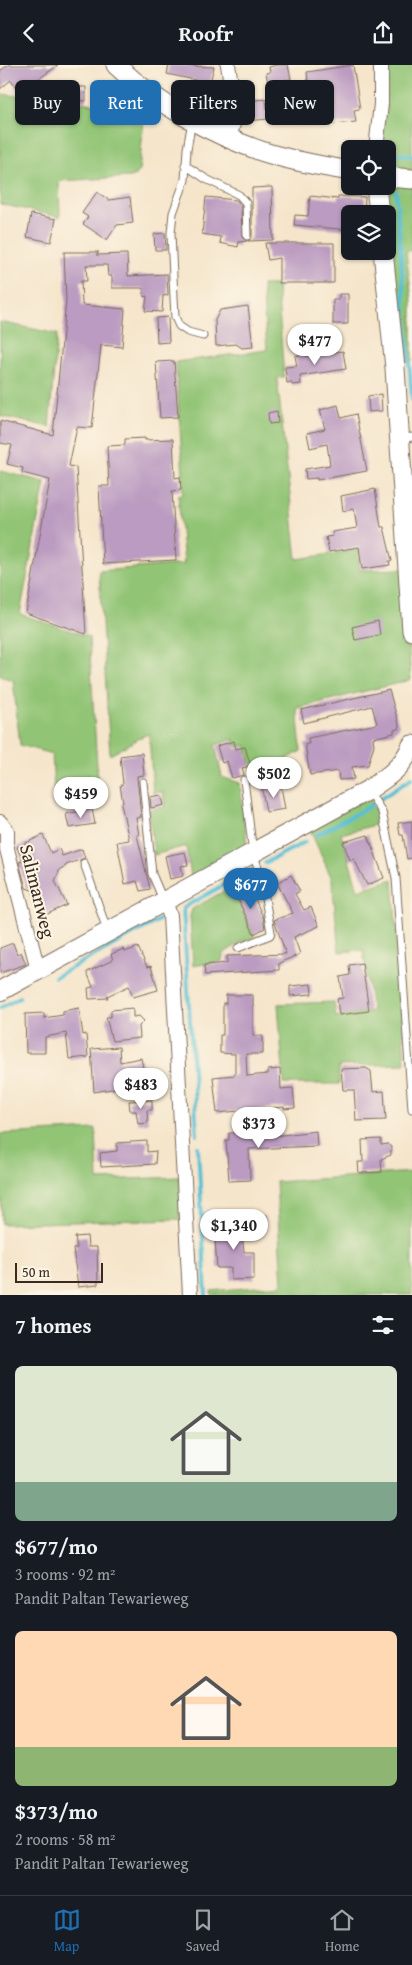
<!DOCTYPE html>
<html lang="en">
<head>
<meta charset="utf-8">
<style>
	body { margin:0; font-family:"Gentium Book Plus",serif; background:#20242c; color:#f1f3f6; height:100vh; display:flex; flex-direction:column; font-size:19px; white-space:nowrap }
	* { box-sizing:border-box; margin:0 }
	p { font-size:16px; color:#9ea1a6 }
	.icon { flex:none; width:28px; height:28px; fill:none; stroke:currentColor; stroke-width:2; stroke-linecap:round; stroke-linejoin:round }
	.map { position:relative; height:1230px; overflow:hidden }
	.sheet { display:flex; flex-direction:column; background:#171b24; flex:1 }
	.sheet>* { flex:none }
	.banner { position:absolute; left:15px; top:15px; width:382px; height:45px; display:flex; gap:10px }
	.tools { position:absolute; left:341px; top:75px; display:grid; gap:10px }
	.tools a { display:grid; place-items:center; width:55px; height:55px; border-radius:8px; background:#171b24; box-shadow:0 1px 4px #0004; font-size:25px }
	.scale { position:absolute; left:15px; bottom:12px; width:88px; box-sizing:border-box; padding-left:5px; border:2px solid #3b2a1e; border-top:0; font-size:14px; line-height:18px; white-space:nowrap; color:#3b2a1e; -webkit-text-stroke:4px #fcf5e5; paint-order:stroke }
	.price { position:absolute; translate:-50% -42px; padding:0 11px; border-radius:18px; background:#fff; color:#222; font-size:16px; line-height:32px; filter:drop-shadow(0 1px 2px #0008) }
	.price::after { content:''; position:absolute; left:50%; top:30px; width:15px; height:11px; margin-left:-8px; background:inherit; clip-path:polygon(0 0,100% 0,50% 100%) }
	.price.active { background:#1f6fb2; color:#fff }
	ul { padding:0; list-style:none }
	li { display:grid; align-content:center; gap:10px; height:265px; padding:0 15px }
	li span { display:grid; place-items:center; height:155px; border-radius:8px; color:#555 }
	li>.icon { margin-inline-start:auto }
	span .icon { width:90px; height:90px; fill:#fffc; stroke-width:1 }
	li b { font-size:21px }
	h2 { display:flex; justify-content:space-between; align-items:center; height:60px; padding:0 15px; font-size:21px }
	.tag { padding:0 18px; border-radius:8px; background:#171b24; box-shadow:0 1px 4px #0004; font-size:18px; line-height:45px }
	.tag.active { background:#1f6fb2; color:#fff }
	header { display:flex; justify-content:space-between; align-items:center; height:65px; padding:0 15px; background:#171b24; font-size:22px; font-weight:700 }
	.tabs { display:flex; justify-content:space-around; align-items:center; height:70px; border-top:1px solid #363941; background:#171b24; font-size:14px; color:#9ea1a6 }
	.tabs a { display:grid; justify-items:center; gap:2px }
	.tabs .active { color:#1f6fb2 }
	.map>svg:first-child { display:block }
	.green { fill:#91c475; stroke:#66774a }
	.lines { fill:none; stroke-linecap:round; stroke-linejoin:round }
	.stream { stroke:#57bfd4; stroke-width:4 }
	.building { fill:#bb9bc1 }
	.lane-casing { stroke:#7c6b5b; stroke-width:9 }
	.street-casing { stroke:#7c6b5b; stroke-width:16 }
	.secondary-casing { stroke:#7c6b5b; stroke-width:21 }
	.lane { stroke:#fff; stroke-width:7 }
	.street { stroke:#fff; stroke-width:14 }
	.secondary { stroke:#fff; stroke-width:19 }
	.labels { text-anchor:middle; stroke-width:4; stroke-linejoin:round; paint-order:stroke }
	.street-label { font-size:19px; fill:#3b2a1e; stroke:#fcf5e5 }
</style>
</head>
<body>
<header><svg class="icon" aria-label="back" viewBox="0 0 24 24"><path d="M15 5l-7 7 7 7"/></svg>Roofr<svg class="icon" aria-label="share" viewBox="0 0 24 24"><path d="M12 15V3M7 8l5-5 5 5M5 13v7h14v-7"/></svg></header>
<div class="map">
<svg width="412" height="1230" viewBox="0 0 412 1230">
	<rect width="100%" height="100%" fill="#fcf5e5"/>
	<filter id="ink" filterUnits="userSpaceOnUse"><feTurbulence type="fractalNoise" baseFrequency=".02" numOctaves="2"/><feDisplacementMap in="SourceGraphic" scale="10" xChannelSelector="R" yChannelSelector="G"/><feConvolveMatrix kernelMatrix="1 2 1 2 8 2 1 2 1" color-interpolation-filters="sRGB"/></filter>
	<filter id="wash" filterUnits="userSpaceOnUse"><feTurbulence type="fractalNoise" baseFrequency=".0096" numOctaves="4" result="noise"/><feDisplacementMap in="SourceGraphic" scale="20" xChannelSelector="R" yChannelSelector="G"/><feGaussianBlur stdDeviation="1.12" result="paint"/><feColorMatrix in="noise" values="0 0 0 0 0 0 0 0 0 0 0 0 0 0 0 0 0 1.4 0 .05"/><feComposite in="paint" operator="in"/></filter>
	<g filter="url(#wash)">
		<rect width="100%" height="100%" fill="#f5e5cb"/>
		<!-- green -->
		<path class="green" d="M384,0H412V106L388,104V84H379Z
			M0,29L145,44L139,106L136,110L130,112L59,116L60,152L0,139Z
			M392,120L412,121V185L406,187L412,236V297L398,295L388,178L386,128Z
			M262,220H277L284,312L277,313L297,494L358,485L360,505L403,504L411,615L297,643L301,686L255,713L246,680L237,682L234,674L215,680L222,712L240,718L247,782L192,817L186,781L154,790L149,745L165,742L163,727L153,728L149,668L110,690L99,506L184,499L178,430L183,429V412L176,297L267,285Z
			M0,257L57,269L49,362L0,351Z
			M0,406L45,417L20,549L89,572L99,733L55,741L52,689L20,680L13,615L0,611Z
			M367,732L371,735L382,758L341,769L358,825L393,814L405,999L339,1001V1019H284L278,939L334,937L336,952L372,946L363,885L339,887L332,814L310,765Z
			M231,822L255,872L239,878L223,889L222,896L193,901L190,851L192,844Z
			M96,1064L98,1115L180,1112L181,1154L2,1159L0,1069Z
			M412,1107V1230H212L211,1226L282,1220L276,1117Z"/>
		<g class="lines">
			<!-- stream -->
			<path class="stream" d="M356,83L360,84
				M388,88L412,91
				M396,127L412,335
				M380,734L412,713
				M317,770L372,740
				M265,798L305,777
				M183,843L197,1070
				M183,843L252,804
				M55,912L159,855
				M0,943L20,932
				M198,1082L206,1230"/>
		</g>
		<g id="blocks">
			<!-- building -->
			<path class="building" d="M8,0H58L21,27L11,15L0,24V6Z
				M169,0L214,2L208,25L193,22L195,15L167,9Z
				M277,0H288L291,14L268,18L266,8L270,7L269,2Z
				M353,0L360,44L354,45L356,57L332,59L331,49H324L321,24L309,26L307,7Z
				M69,22H86V36L69,35Z
				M266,34L268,54L247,56L245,36Z
				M272,122L273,175L248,176L252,171V123Z
				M97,127L109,135L130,132L133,158L117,160L107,175L83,159L88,152L82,148Z
				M310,131L338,134V131L365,132L364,149H350V165L294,160L295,150L308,151Z
				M206,132L236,135L241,140L242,172L247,176L239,177L238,182L220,178L221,172L202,169Z
				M31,149L56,154L51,177L27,172Z
				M165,168L166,185H155L154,169Z
				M265,178H334V218H279V193L268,195Z
				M64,187H99L96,190L127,189L128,211L167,209L168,230L163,231L162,247L145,246L147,231L144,232L143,223H112V211H108L107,200H86L87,216H81L82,240L125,244L122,282L101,280L92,363L77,362L69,401L76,402L86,569L26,548L50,415L22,408L23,403L7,399L12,380L0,378V356L53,370L66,235Z
				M339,229H348V259H333V235H339Z
				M248,241L253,282L242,283L236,279L216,281L215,255L220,245Z
				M168,252L169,277L157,278L156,253Z
				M343,286L346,304L300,311L301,319L292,320L291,317L287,318L285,302L297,301L295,291L306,289V291Z
				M174,296L178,352L160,353L156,297Z
				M381,329L382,346L369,347L368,331Z
				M338,340L341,353L356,349L367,406L317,415V413L306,414L305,404L330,400L327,379L310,383L307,368L325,364L320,345Z
				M277,346L278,358L269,359L268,348Z
				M145,373V375L173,374L175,413L180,412L181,425L172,426L176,495L103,499L99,421H109L107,381L125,380V374Z
				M375,424L381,462H384L392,496H389L390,500L362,504L359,482L329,487L326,472L333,471L332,467L357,463L354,444L343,446L341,431Z
				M378,556L380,570L355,575L352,562Z
				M389,625L399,660L398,664L394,665V668L373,673L374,680L368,700L352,702L354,714L339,715L338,706L310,710L305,679H309L308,673L377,659L372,641L304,658L301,645Z
				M234,676L236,684L245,682L251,701L242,703L244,710L232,713L227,696L222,698L217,681Z
				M142,688L144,710L137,711L141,752L136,753L139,770H137L150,824L140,826L137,816L125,819L117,777L129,775L121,739L123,738L120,720L123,719L120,691Z
				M281,721L285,744L266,747L262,724Z
				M161,730L164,740L151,743L150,732Z
				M92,744L95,759L69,763L66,749Z
				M412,756V793L407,794L403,770H400L398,758Z
				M43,770L51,788L59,784L62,791L82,784L85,793L66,800V801L60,804L55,816L67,840L43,851L32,825L26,823L19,797L23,796L17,782Z
				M368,770L384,813L367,820L354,794L350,795L343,777Z
				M185,787L188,800L181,801L183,811L170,814L165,791Z
				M291,810L300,826L295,829L304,845L311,842L319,861L294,872L300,889L279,898V905L205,910L204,900L227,898V891L286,889L274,855L293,848L277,818Z
				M249,821L263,852L265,863L254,869L235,828Z
				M13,878L17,889L21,887L26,899L0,908V883Z
				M138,882L147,902L151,901L158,925L133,932L129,921L107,931L108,933L89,934L88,923L93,922L87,907L113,895L111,889L124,884L125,887Z
				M362,898L369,946L339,950L337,934L343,933L340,912L350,910L349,900Z
				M311,919L312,929L290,931V921Z
				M226,930H253V971H263V989H246L247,1011L268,1009V1005L280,1004L281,1024L293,1023L295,1043L284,1044V1042L217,1048L213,1012L235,1010V989L220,988V970H223V938L226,939Z
				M79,943L83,970L86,969L88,992L69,994L66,968L45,972V988H26L25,949L44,948V953L63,950V946Z
				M133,943V952L139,951L144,956L139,961L140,973L112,976L106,952H111V945Z
				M119,982L120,997L141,993L146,1018L94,1027L91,984Z
				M366,1003L371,1006L373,1027L384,1026L386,1055L356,1056L354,1025H343L341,1004Z
				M152,1035V1045H147L148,1058L138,1059L136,1046H130L129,1036Z
				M316,1066L317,1081L249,1084L250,1115L229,1116L226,1075H229V1068L265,1067V1072Z
				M381,1074V1080L388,1079L391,1082V1090L381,1094L382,1107L359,1108L358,1097H363L362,1075Z
				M147,1076V1087L156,1086L155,1099L101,1102L100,1088L117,1086V1078Z
				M264,1151L265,1160L251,1163L250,1153Z
				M245,1156L246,1168L242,1169L244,1187H254V1214L231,1215V1203H217L214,1160Z
				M87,1171L88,1182H97L98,1220L78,1222L73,1184L77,1183L75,1172Z"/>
		</g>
	</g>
	<g filter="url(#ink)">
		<use href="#blocks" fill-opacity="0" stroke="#7c6b5b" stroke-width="1"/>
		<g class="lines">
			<defs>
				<path id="lane" d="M192,56L187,84L185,115L173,148L171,168L173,212L175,252L179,261L188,267L203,271
					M185,100L206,114L239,130L246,138L247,171
					M400,374L412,372
					M143,717L152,809L163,835
					M368,725L382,747L396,813L412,1044
					M84,798L107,865
					M238,883L270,870L271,867L261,811L253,788L244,715"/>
				<path id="street" d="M228,0L236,49L229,73
					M376,84L381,39V0
					M0,757L7,766V784L38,905
					M165,837L170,850L190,1230"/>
				<path id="secondary" d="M116,0C156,39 211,69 264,87C292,96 321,101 350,106
					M388,112L412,114
					M376,121L379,149
					M383,186L395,303L412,566
					M0,926L368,725C388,712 403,702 412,680"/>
			</defs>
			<!-- lane casing -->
			<use href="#lane" class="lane-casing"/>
			<!-- street casing -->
			<use href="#street" class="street-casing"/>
			<!-- secondary casing -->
			<use href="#secondary" class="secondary-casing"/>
			<!-- lane -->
			<use href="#lane" class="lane"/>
			<!-- street -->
			<use href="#street" class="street"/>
			<!-- secondary -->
			<use href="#secondary" class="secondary"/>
		</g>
	</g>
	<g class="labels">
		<!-- street labels -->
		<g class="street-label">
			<text transform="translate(38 826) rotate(76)" y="7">Salimanweg</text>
		</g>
	</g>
</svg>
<div class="tools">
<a><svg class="icon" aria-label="locate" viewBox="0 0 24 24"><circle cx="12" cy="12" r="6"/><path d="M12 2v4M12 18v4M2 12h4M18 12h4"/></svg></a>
<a><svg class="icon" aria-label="layers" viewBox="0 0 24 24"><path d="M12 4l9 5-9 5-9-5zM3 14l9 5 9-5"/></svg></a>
</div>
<div class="scale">50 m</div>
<b class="price" style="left:315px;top:301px">$477</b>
<b class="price" style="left:274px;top:734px">$502</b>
<b class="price" style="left:81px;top:754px">$459</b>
<b class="price active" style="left:251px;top:845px">$677</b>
<b class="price" style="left:141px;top:1045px">$483</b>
<b class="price" style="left:259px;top:1084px">$373</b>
<b class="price" style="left:234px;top:1186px">$1,340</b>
<div class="banner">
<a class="tag">Buy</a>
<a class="tag active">Rent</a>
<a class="tag">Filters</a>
<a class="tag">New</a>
</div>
</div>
<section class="sheet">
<h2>7 homes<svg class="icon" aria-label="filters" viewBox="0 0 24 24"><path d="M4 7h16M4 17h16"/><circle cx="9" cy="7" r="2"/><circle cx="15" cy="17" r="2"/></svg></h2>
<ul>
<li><span style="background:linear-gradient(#dfe7d0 75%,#7fa58c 0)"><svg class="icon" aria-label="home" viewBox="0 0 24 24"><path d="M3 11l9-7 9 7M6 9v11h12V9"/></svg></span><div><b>$677/mo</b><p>3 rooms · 92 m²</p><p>Pandit Paltan Tewarieweg</p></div></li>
<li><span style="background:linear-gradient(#ffd9b3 75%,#8fb573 0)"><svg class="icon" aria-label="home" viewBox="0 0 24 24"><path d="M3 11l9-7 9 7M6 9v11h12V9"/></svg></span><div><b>$373/mo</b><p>2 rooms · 58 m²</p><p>Pandit Paltan Tewarieweg</p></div></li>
</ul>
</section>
<nav class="tabs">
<a class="active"><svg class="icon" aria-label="map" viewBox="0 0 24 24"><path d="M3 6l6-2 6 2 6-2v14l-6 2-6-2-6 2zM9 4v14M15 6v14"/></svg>Map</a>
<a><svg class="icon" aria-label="saved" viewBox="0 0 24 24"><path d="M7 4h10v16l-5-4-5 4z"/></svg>Saved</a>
<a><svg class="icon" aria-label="home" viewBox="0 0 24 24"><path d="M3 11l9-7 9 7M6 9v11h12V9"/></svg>Home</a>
</nav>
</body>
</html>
